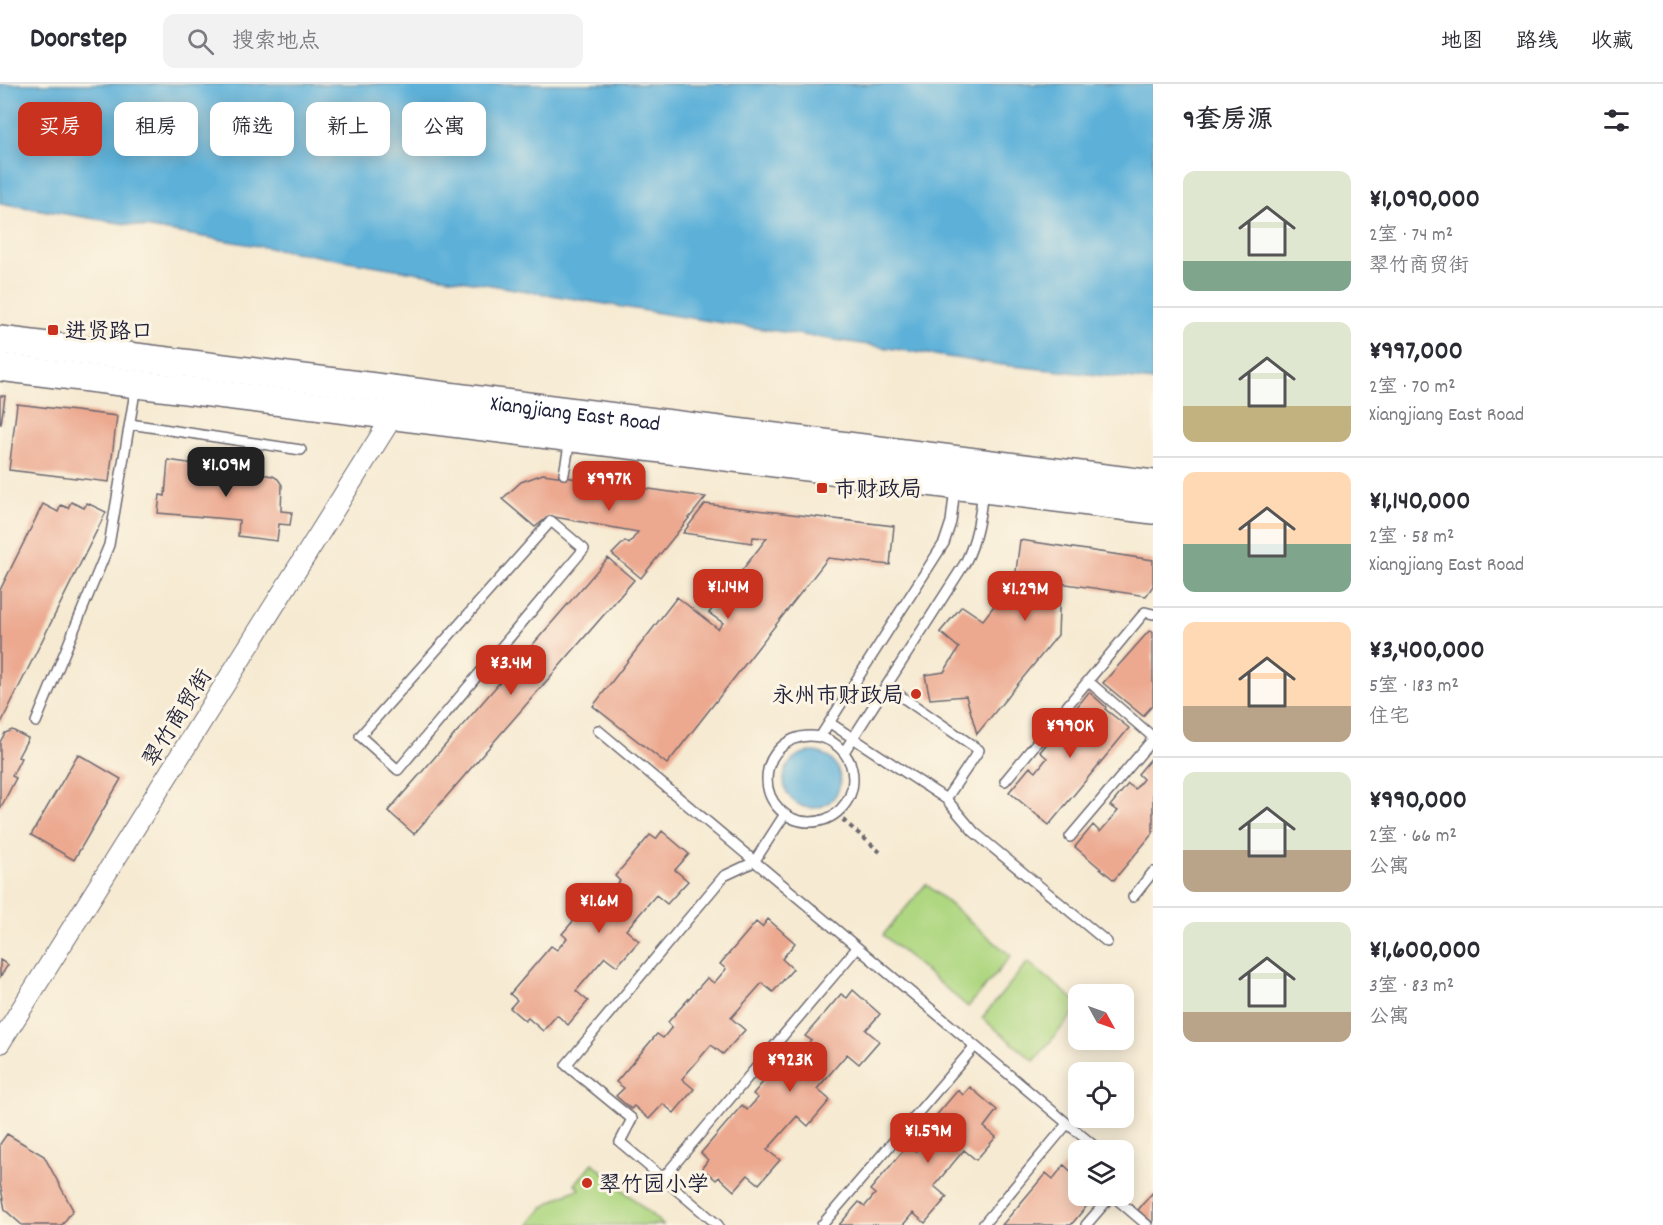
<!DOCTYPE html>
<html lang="zh">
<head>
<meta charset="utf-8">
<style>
	body { margin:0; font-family:Dekko,"LXGW WenKai TC",sans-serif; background:#f2f2f3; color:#2b2b33; height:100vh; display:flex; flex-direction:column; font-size:22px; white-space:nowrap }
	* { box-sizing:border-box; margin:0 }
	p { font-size:20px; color:#7c7c81 }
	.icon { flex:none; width:33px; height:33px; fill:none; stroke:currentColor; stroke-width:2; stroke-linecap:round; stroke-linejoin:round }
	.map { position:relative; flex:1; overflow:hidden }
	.sheet { display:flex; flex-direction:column; background:#fff; width:510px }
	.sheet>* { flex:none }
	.guide { position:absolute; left:18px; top:18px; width:570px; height:54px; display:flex; gap:12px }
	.needle { width:39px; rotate:130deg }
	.controls { position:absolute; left:1068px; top:900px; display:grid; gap:12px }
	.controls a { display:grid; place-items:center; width:66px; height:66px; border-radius:12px; background:#fff; box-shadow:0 3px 15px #0003; font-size:30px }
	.price { position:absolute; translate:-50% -51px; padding:0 14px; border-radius:12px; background:#c8321e; color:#fff; font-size:20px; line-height:39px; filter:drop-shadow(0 2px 3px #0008) }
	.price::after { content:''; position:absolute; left:50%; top:36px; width:18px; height:14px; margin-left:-9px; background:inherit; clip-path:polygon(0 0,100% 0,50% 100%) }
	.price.selected { background:#222; color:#fff }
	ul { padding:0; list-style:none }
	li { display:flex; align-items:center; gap:18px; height:150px; padding:0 30px }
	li+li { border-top:2px solid #e1e1e2 }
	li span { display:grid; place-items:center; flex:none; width:168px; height:120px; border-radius:12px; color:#555 }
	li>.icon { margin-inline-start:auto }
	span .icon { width:72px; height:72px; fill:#fffc; stroke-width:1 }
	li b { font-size:26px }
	h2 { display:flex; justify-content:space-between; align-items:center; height:72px; padding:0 30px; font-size:26px }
	.chip { padding:0 21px; border-radius:12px; background:#fff; box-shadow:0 3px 15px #0003; font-size:21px; line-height:54px }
	.chip.selected { background:#c8321e; color:#fff }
	header { display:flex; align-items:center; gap:36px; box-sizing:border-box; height:84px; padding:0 30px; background:#fff; border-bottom:2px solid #e1e1e2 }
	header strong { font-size:28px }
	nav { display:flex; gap:33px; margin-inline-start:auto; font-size:21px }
	.search { width:420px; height:54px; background:#f2f2f3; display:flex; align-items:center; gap:15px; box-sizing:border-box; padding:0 21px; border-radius:12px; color:#7c7c81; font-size:22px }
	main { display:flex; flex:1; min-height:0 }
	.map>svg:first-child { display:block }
	.green { fill:#afd781; stroke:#687c5e; stroke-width:1.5 }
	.water { fill:#5db1d9; stroke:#406a8a; stroke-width:1.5 }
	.building { fill:#eca990 }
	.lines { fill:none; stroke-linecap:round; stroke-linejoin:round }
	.lane-casing { stroke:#6c6870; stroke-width:12 }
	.street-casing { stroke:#6c6870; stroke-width:22 }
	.secondary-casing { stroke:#6c6870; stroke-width:30 }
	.path { stroke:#6c6870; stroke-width:4; stroke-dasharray:4.5 4.5; stroke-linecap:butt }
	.lane { stroke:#fff; stroke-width:9 }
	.street { stroke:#fff; stroke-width:20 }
	.secondary { stroke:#fff; stroke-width:27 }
	.poi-dot { fill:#c8321e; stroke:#fcf5e5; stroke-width:2 }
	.labels { text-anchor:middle; stroke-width:6; stroke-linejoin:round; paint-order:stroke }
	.poi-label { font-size:22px; fill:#22223b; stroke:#fcf5e5; text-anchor:start }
	.street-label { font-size:22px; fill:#22223b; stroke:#fcf5e5 }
</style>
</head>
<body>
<header>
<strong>Doorstep</strong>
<div class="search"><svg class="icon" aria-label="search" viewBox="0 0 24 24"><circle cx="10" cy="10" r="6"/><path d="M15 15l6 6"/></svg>搜索地点</div>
<nav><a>地图</a><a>路线</a><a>收藏</a></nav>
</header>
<main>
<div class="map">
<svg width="1153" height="1141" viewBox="0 0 1153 1141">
	<rect width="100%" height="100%" fill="#fcf5e5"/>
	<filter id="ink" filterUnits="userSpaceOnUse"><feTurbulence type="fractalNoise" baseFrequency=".0167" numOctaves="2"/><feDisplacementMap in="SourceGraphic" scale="12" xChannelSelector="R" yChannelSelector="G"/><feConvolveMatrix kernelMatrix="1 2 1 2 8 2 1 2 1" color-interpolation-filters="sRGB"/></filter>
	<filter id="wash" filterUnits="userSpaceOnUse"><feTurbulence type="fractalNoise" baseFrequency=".008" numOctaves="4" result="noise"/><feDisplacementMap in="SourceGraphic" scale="24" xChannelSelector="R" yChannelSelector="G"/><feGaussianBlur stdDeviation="1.35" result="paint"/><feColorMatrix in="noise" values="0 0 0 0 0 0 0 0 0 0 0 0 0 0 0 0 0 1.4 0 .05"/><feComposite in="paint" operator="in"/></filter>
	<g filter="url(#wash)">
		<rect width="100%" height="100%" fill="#f6ead2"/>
		<!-- green -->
		<path class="green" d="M926,800L1011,872L968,923L883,851Z
			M1028,878L1078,919V924L1034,977L982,934Z
			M593,1079L663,1141H529C541,1122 559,1111 580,1105L575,1100Z"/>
		<!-- water -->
		<path class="water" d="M0,0H1153V297L994,280L671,231L0,119Z
			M784 696a28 28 0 1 1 56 0a28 28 0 1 1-56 0Z"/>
		<g id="blocks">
			<!-- building -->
			<path class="building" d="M0,312H5L1,340H0Z
				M17,320L117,332L109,398L9,386Z
				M168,376L207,382L205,396L212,397L215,383L273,392L278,395L282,401L281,427L292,428L290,441L279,440L277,457L238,452L239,436L158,429L160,411L165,412Z
				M543,390L706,413L641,494L612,470L625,457L629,460L638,448L549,432L535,443L502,415L521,398Z
				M71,418L84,424L87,419L106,428L0,641V506L43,420L58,428L61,421L68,424Z
				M705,420L894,442L890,481L828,474L667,680L593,622L677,513L718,545L723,539L709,529L767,454L753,453L752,459L683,449Z
				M1020,456L1153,476V502L1146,512L1060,499L1058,551L977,650L966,612L930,615L925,591L944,588L959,564L940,548L962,522L983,536L1015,495Z
				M608,474L634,496L414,750L388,727Z
				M1149,547L1153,548V621L1143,632L1103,599Z
				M1089,608L1106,623L1105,625L1129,644L1049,741L1009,708L1030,683L1036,688L1047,674L1040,668Z
				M12,646L28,654L18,673L21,674L12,692L16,694L0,725V658L5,649Z
				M78,670L121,695L74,776L31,751Z
				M1153,672V749L1114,796L1075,763L1093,741L1100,748L1118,727L1110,722L1128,700L1135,705L1143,695L1138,690Z
				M662,747L689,770L675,786L688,797L667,820L656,811L626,846L639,857L617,882L605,873L576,907L588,917L568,941L557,931L543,947L528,934L525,937L510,924L517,916L510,910L551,862L557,866L567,854L562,850L601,805L608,811L620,797L615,792L650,751L656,755Z
				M768,835L795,859L782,875L793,885L773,908L762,899L731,934L745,946L723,970L711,961L682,995L694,1005L674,1029L663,1020L649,1035L634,1022L631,1025L616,1012L624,1004L616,998L657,950L663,954L672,943L668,938L707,894L714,899L726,885L720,880L756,838L762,843Z
				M0,876L8,881L0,893Z
				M853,906L880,930L866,946L879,957L859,980L847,970L817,1005L830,1016L808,1042L797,1032L767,1066L780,1076L759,1100L748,1091L734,1107L719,1093L716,1096L702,1084L708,1076L701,1069L742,1021L747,1026L758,1014L753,1010L791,965L799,971L811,956L805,952L841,910L847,914Z
				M970,1003L997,1026L984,1043L996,1053L976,1076L964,1066L934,1102L947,1113L925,1139L913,1129L903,1141H839L859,1118L865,1122L875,1110L870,1106L908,1061L916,1067L928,1053L922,1048L958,1006L963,1011Z
				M7,1050L44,1072L73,1126L62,1141H22L5,1126L0,1099V1060Z
				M1064,1081L1078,1094V1112H1095L1071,1141H1002L1046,1089L1053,1095Z
				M1153,1108V1139L1138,1126Z"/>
		</g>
	</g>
	<g filter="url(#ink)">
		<use href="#blocks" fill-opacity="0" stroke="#6c6870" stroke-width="1.5"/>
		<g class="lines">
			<defs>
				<path id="lane" d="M130,340L301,366
					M564,390L570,356
					M551,437L584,465L398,686L360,652Z
					M1088,597L1153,653
					M36,638L109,461L136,302
					M830,639L946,715L979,666L886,602
					M598,646L1099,1066
					M767 695a43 43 0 1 1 86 0a43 43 0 1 1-86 0Z
					M820,653L944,459L951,438L955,404
					M844,668L965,479C977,456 980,432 983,406
					M1005,697L1145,528L1153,530
					M946,715L974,748L1107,858
					M1070,753L1153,655
					M1133,813L1153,788
					M1124,1087L1128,1091L1124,1096
					M663,1094L857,864
					M1113,1112L1147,1141
					M718,1141L620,1058L632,1035L566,981L724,792L754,778L785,730
					M822,1141L975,962
					M983,1141L1067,1040
					M1086,1141L1111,1112"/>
				<path id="street" d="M0,959L393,332"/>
				<g id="secondary">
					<path id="s1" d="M0,256L1153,400"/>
					<path d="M0,283L1153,426"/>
				</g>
			</defs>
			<!-- lane casing -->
			<use href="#lane" class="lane-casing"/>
			<!-- street casing -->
			<use href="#street" class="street-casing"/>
			<!-- secondary casing -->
			<use href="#secondary" class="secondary-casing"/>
			<!-- path -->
			<path class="path" d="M836,730L880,768"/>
			<!-- lane -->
			<use href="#lane" class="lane"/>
			<!-- street -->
			<use href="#street" class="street"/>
			<!-- secondary -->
			<use href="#secondary" class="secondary"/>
		</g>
	</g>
	<!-- markers -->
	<g class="poi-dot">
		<rect x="47" y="240" width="12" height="12" rx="3"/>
		<rect x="816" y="398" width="12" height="12" rx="3"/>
		<circle cx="916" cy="610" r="6"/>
		<circle cx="587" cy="1099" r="6"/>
	</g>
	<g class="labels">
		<!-- poi labels -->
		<g class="poi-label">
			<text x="65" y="254">进贤路口</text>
			<text x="834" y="412">市财政局</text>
			<text x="904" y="618" text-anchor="end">永州市财政局</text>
			<text x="599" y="1107">翠竹园小学</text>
		</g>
		<!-- street labels -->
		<g class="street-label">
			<text dy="8" stroke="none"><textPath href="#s1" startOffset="580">Xiangjiang East Road</textPath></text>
			<text transform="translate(176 633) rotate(-58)" y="8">翠竹商贸街</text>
		</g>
	</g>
</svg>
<div class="controls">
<a><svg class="needle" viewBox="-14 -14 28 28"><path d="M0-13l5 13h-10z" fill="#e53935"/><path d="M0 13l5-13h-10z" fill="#7c7c81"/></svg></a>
<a><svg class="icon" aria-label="locate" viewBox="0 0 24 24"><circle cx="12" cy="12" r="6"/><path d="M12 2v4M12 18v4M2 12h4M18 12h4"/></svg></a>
<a><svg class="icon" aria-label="layers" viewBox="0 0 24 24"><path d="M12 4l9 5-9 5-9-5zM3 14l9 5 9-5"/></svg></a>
</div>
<b class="price selected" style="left:226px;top:414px">¥1.09M</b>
<b class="price" style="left:609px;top:428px">¥997K</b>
<b class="price" style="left:728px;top:536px">¥1.14M</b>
<b class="price" style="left:1025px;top:538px">¥1.29M</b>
<b class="price" style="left:511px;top:612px">¥3.4M</b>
<b class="price" style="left:1070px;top:675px">¥990K</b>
<b class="price" style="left:599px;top:850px">¥1.6M</b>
<b class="price" style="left:790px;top:1009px">¥923K</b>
<b class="price" style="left:928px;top:1080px">¥1.59M</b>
<div class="guide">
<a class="chip selected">买房</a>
<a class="chip">租房</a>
<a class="chip">筛选</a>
<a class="chip">新上</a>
<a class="chip">公寓</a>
</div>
</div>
<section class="sheet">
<h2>9套房源<svg class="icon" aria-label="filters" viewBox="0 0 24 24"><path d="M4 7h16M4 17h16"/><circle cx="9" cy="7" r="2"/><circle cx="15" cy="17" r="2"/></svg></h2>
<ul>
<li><span style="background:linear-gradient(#dfe7d0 75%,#7fa58c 0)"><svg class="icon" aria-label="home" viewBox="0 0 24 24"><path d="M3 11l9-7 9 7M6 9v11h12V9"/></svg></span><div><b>¥1,090,000</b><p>2室 · 74 m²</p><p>翠竹商贸街</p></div></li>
<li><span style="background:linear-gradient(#dfe7d0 70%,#c2b280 0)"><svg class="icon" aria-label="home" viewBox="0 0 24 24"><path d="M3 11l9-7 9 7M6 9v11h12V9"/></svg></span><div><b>¥997,000</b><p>2室 · 70 m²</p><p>Xiangjiang East Road</p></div></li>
<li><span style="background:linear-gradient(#ffd9b3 60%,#7fa58c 0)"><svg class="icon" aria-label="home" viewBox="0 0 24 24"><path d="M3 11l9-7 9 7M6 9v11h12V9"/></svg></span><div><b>¥1,140,000</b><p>2室 · 58 m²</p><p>Xiangjiang East Road</p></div></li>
<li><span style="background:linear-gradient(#ffd9b3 70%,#b9a48a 0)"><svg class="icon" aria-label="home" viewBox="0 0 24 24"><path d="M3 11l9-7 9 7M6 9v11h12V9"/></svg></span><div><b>¥3,400,000</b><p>5室 · 183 m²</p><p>住宅</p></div></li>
<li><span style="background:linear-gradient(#dfe7d0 65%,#b9a48a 0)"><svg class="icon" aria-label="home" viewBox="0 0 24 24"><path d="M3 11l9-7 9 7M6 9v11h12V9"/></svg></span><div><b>¥990,000</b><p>2室 · 66 m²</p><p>公寓</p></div></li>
<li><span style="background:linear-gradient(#dfe7d0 75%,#b9a48a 0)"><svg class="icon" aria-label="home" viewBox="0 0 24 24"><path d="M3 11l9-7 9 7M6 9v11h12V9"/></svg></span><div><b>¥1,600,000</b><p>3室 · 83 m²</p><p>公寓</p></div></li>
</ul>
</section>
</main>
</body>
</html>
